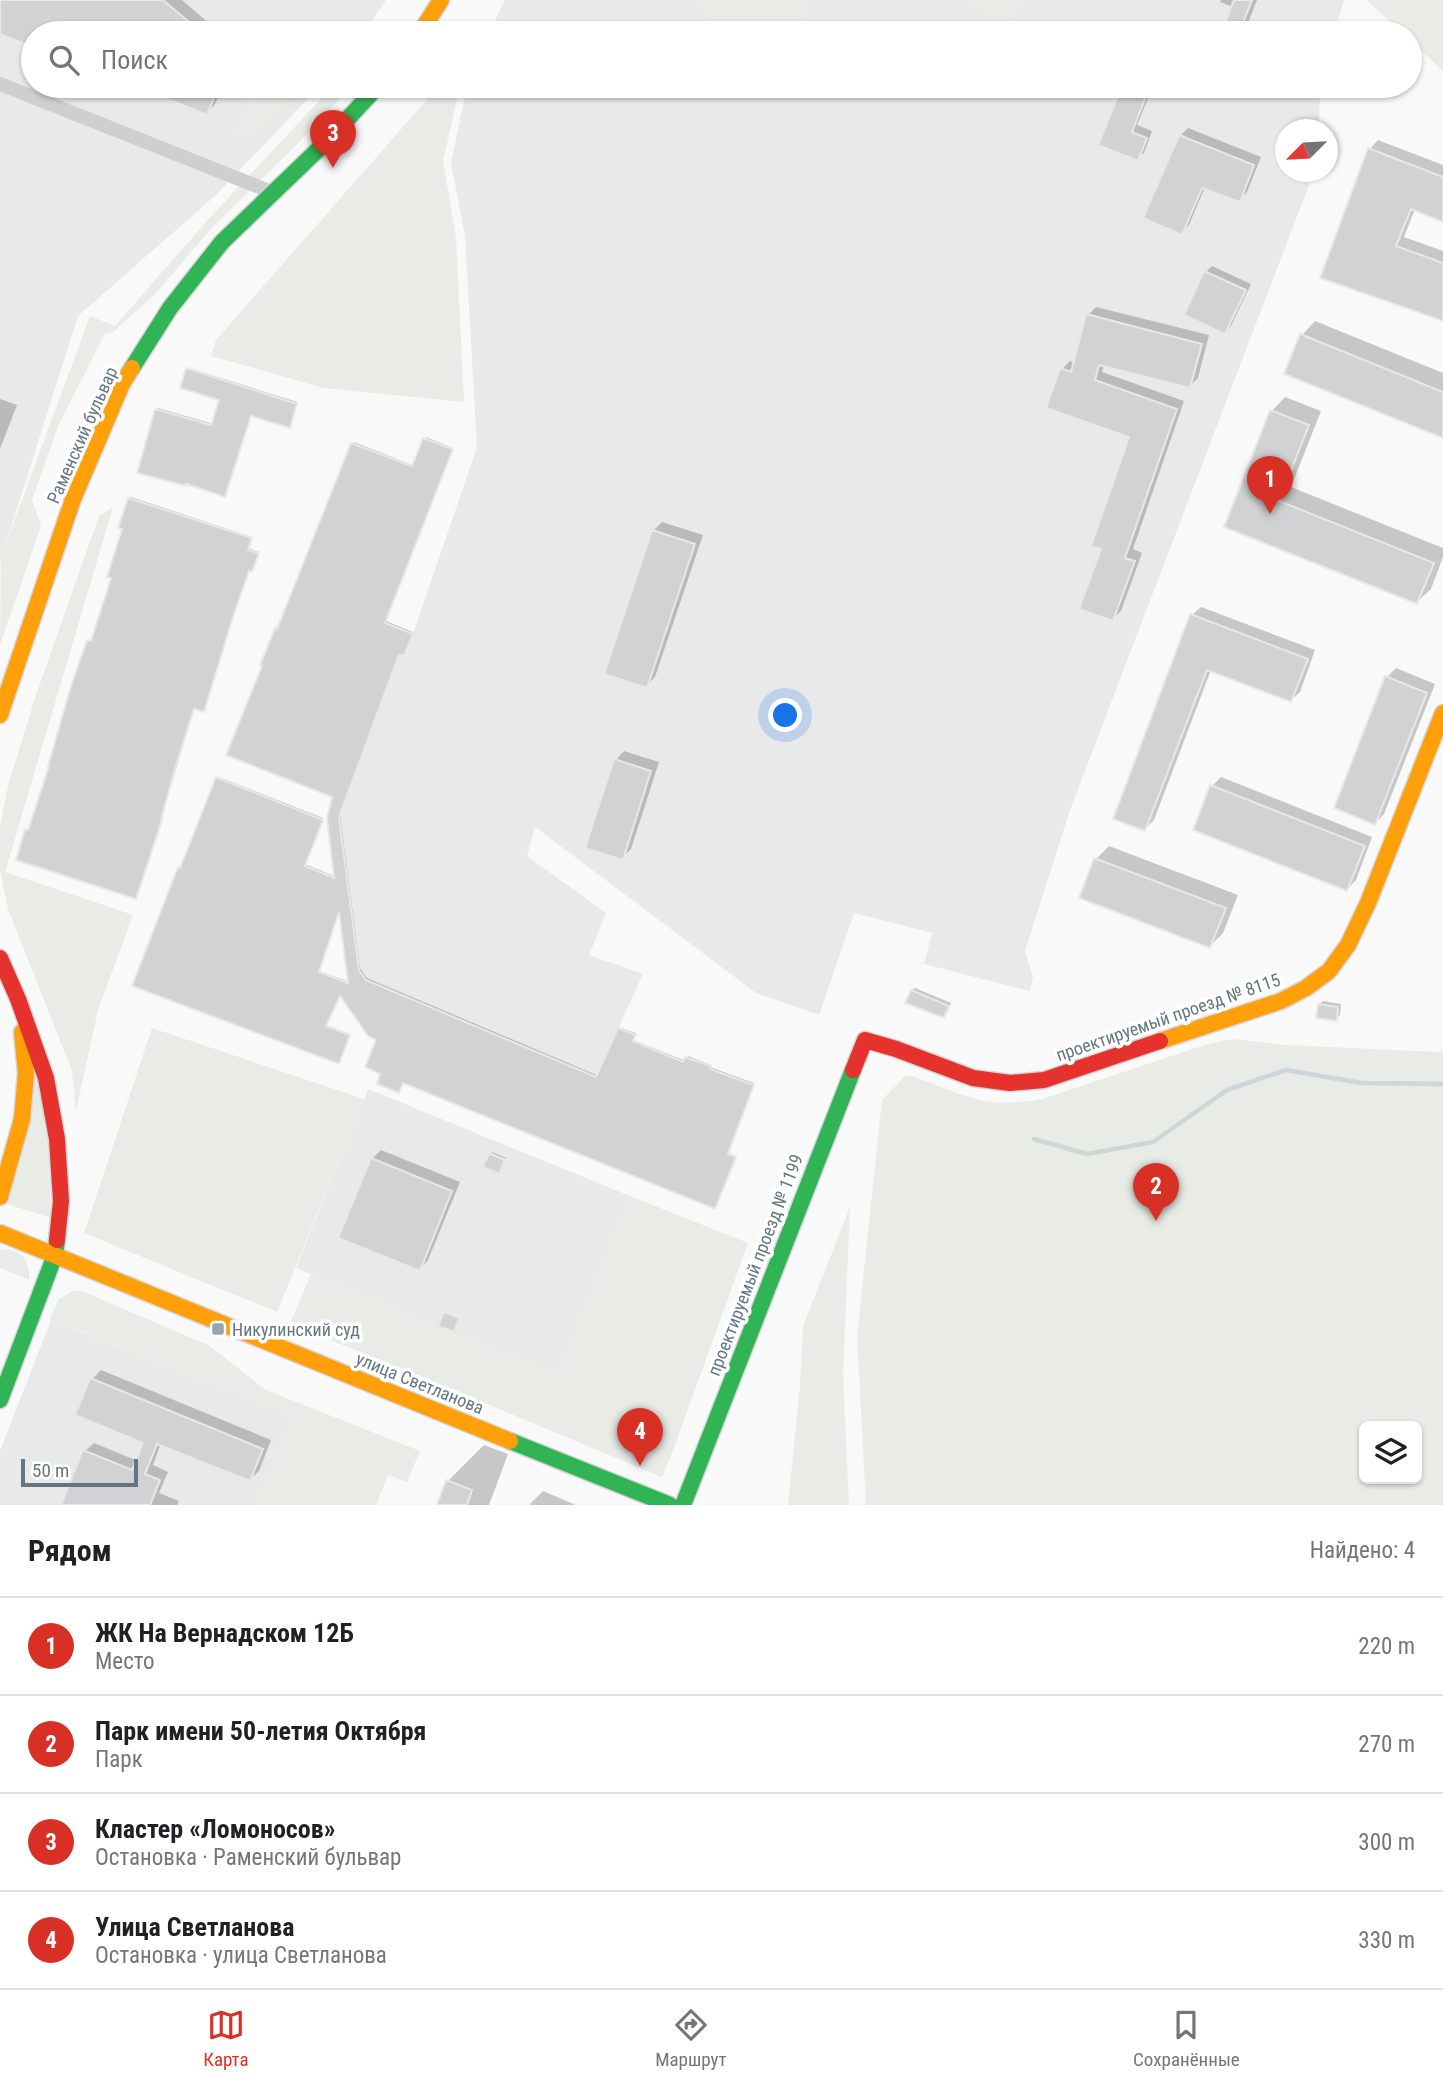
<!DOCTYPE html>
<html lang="ru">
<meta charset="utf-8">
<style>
:root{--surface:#fff;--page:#f6f6f6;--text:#202124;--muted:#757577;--line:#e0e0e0;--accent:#d93025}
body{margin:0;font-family:"Roboto Condensed",sans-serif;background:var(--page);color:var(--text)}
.controls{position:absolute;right:21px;bottom:21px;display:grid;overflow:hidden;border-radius:10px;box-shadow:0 2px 5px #0004}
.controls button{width:63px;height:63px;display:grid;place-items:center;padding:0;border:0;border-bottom:2px solid var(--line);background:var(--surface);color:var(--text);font:35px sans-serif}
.compass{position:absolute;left:1275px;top:119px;width:63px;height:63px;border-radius:50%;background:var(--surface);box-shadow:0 2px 5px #0004;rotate:246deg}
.scale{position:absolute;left:21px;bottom:18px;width:117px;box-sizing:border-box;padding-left:7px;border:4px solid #657683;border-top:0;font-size:19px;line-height:24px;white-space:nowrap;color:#657683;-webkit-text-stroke:5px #fff;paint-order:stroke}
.you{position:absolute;left:786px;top:716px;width:24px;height:24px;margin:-18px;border:5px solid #fff;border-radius:50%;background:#1a73e8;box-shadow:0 0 0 10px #1a73e833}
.badge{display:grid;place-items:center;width:46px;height:46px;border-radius:50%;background:var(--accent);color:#fff;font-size:23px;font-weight:700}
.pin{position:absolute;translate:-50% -58px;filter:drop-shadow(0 2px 4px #0008)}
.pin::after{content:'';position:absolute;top:37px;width:24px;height:21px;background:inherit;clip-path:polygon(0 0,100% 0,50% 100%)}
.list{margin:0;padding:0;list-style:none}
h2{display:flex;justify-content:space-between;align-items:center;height:91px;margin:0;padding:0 28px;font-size:30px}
h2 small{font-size:23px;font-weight:400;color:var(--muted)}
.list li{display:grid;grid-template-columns:46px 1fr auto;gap:21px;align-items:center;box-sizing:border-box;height:98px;padding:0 28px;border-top:2px solid var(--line)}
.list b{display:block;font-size:26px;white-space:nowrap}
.list p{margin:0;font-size:23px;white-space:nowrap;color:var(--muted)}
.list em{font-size:23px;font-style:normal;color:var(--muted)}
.icon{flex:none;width:38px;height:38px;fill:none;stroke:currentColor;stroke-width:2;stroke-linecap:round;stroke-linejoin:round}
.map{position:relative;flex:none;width:1443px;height:1505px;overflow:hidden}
.search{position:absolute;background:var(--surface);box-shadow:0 2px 5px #0004;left:21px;right:21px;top:21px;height:77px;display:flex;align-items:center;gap:18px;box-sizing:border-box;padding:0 24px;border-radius:38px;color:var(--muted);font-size:26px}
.sheet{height:483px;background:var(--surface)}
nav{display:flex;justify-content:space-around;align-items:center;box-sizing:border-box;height:98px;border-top:2px solid var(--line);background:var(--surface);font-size:19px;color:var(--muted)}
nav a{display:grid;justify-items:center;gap:4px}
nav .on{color:var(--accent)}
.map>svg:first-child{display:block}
.built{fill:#e8e9e9}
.green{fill:#e8ebe6;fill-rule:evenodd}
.shadow{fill:#0003;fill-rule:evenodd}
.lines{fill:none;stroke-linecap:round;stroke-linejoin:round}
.stream{stroke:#ced6d9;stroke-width:4.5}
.building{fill:#d0d2d3;stroke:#e8e8e8;stroke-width:2;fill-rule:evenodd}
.fast-casing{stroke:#d5d6d7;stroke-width:19}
.slow-casing{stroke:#d5d6d7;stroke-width:19}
.jam-casing{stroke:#d5d6d7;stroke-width:19}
.street{stroke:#cecfd0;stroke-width:14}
.fast{stroke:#30b455;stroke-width:16}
.slow{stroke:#ff9f0a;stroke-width:16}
.jam{stroke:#e5322d;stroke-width:16}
.poi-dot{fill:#99a4ac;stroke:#fff;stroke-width:2.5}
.labels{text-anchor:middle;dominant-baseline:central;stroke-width:7;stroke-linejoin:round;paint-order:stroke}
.street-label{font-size:18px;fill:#657683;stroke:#fff}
.poi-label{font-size:18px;fill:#657683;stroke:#fff;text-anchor:start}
</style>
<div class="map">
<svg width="1443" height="1505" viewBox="0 0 1443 1505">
<rect width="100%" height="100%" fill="#f9f9f9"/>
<path class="built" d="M0 0H386L363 33H33V86H320L216 195 78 316 0 562Z
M505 0H1344L1334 33H489Z
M467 86H1320L1319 129 1286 130V172H1314L1070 810 1025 951 1033 977 1030 991 924 964 932 933 854 913 819 1015 756 993 535 827 527 856 606 913 589 955 643 974 596 1077 366 980 359 970 339 817 399 655 404 656 413 634 477 447 465 236 451 163Z
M368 1089 630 1196 558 1375 296 1268Z
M51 1320 293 1415 258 1505H0V1451Z"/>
<path class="green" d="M698 0H813L799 25 748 33H718Z
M961 0H1030L1008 22Z
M1366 0H1443V71L1410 40V33H1403Z
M256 86H294L295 89 286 103 242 141 234 137Z
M333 86H351L316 125 210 230 155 294 112 333 105 334 58 426 32 500 41 526 0 645 1 557 90 316 115 326 205 223Z
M439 86H460L443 161 456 238 464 402 323 388 211 356 216 340Z
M113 507 5 872 133 915 98 1010 76 1111 72 1071 8 909 0 870V827L8 786 35 698 99 516Z
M152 1028 364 1099 277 1312 84 1233Z
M1232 1039 1285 1045 1437 1052 1443 1051V1505H866L857 1337 882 1100 906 1075C923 1079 937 1086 954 1092 983 1104 1011 1105 1042 1099L1208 1044ZM1364 1426H1417V1479H1364Z
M33 1074 39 1076 48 1139 51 1218 7 1204 29 1125Z
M630 1196 748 1243 672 1453 662 1477 408 1371 290 1324 311 1274 558 1375Z
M850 1207 843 1375 849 1505H788L800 1386 803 1326Z
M9 1249C25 1253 30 1264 29 1280L0 1268V1250Z
M72 1291H82L208 1345 266 1390 420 1451 407 1482 388 1475 376 1505H258L293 1415 50 1319 58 1300Z"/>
<path class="shadow" d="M0 0H182L220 33H33V45L0 32Z
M1221 0H1257L1246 28 1240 33 1223 31 1233 7 1220 2Z
M137 86H223L215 104 207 113Z
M1123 86H1153L1137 125 1152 131 1144 153 1137 159 1100 144Z
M1188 128 1261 157 1247 192 1239 200 1205 187 1189 225 1181 233 1180 136Z
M1378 140 1443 165V220L1415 209 1404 237 1443 251V320L1322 277 1370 149Z
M1212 266 1251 284 1231 326 1225 332 1206 272Z
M1096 307 1209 335 1198 378 1190 386 1104 364 1102 372 1184 401 1133 549 1142 553 1121 611 1112 619 1103 548 1131 436 1062 369 1070 361 1076 363 1088 315Z
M1315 321 1443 373V437L1302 335Z
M189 368 297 402 290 425 251 414 225 495 157 410 158 408 214 424 221 399 188 369Z
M1285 397 1321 411 1291 487 1443 548V557L1431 589 1417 602 1226 526 1272 411Z
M0 399 17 405 0 449Z
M426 437 453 448 386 621 413 632 405 653H400L340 814 360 968 367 978 599 1076 621 1028 636 1033 633 1040 686 1061 688 1056 711 1065 710 1067 754 1083 729 1153 736 1156 716 1206 383 1073 378 1039 341 994 326 1025 350 1034 339 1062 135 985 180 868 219 777 323 818 305 864 336 877 334 796 276 629 353 444 354 442 415 466ZM340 908 350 982 319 971Z
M131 497 252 537 248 548 259 552 253 569H249L195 707 161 819H163L136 897 27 830 30 829 89 641 93 640 113 577Z
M662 522 703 535 655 677 646 686 606 672 654 530Z
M1201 607 1315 650 1300 692 1291 700 1211 670 1154 820 1145 829 1192 615Z
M1396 668 1435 684 1384 814 1375 823 1387 677Z
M624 751 659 762 631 849 622 858 616 760Z
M1221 777 1372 837 1356 880 1347 889 1212 786Z
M1109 846 1238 895 1223 933 1210 946 1096 859Z
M915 988 951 1003 947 1013 944 1016 912 991Z
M1323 1001 1341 1004 1340 1015 1336 1019 1319 1005Z
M381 1150 460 1182 428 1260 420 1269 372 1159Z
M492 1152 506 1158 500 1170 485 1166Z
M101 1370 271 1440 259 1471 250 1479 161 1443 153 1465 168 1472 159 1493 179 1501 177 1505H63L85 1451 94 1443 138 1461 146 1442 92 1379Z
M484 1445 508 1454 489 1505H439L448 1481Z
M543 1491 576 1505H529Z"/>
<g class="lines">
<path class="stream" d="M1034 1139 1087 1154 1153 1142 1227 1090 1286 1070 1362 1083 1443 1084"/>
</g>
<path class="building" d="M0 0H163L202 33H33V47L0 34Z
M1234 0H1252L1239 33H1221Z
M135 86H219L207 115Z
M1122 86H1150L1132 132 1147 138 1138 161 1098 145Z
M1179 135 1254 165 1240 202 1202 188 1182 235 1143 218Z
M1368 148 1443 177V222L1411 209 1396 246 1443 263V321L1320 278Z
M1204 271 1246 290 1225 334 1184 315Z
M1086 314 1202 344 1190 388 1099 365 1095 380 1177 409 1125 558 1135 561 1113 621 1079 609 1101 549 1091 546 1129 437 1046 408 1060 368 1071 372Z
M1300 334 1443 392V438L1284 374Z
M186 368 297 404 290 428 251 416 225 497 186 484V486L137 473 155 409 211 425 219 400 180 388Z
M1270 410 1309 425 1279 501 1434 563 1417 604 1224 527Z
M423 438 453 449 385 623 413 634 404 656 399 655 339 817 359 970 366 980 596 1077 618 1028 636 1035 633 1041 683 1062 685 1057 711 1066 710 1069 754 1085 728 1154 736 1157 715 1209 403 1083 399 1093 377 1084 380 1074 365 1067 376 1040 368 1036 340 996 326 1026 350 1035 339 1064 132 986 178 867 180 868 216 777 323 820 305 866 334 878 327 818 332 797 226 755 262 666 260 665 275 628 277 629 351 443 412 466ZM339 912 348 983 319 972Z
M128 498 252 538 248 550 259 553 252 572 249 571 233 617 204 712 194 709 174 772 161 820H162L136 899 16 860 25 829 28 830 49 766H48L71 686 87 640 91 641 111 578 107 577 122 529 118 528Z
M652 530 695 544 647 688 604 674Z
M1190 614 1308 659 1291 702 1207 670 1145 831 1113 819Z
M1385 676 1427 693 1375 825 1334 808Z
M614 759 651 771 623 860 585 848Z
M1210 785 1365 846 1347 891 1193 830Z
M1094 858 1226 908 1210 948 1079 898Z
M911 990 949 1006 944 1018 905 1003Z
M1318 1004 1338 1007 1337 1021 1316 1018Z
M489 1153 505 1160 499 1174 483 1167Z
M371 1158 452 1191 420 1271 338 1238Z
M444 1312 459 1318 454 1332 438 1326Z
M90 1378 263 1449 250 1481 157 1444 145 1474 160 1480 150 1505H61L83 1450 132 1470 143 1443 75 1415Z
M446 1480 472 1490 467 1505H437Z"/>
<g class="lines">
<defs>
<path id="fast" d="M132 368 170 308 222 242 328 140 378 86
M0 1400 55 1255 57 1240
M510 1441 670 1505
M683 1505 853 1070"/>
<path id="slow" d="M420 33 441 0
M0 715 73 499 122 384 132 368
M1160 1041 1281 1001 1306 988 1329 971 1348 945 1368 903 1443 713
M0 1197 22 1119 26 1073 22 1032
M0 1233 510 1441"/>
<path id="jam" d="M0 958 18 999 46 1078 57 1139 61 1201 57 1240
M853 1070 865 1040 896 1049 973 1078 1010 1083 1044 1080 1160 1041"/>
</defs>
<use href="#fast" class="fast-casing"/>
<use href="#slow" class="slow-casing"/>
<use href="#jam" class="jam-casing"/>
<path class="street" d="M0 84 274 193"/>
<use href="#fast" class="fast"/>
<use href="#slow" class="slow"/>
<use href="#jam" class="jam"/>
</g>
<rect class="poi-dot" x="211" y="1322" width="14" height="14" rx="3.5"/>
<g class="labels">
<g class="street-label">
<text transform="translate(82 435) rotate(-66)">Раменский бульвар</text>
<text transform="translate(1168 1017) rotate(-19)">проектируемый проезд № 8115</text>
<text transform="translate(755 1265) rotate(-69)">проектируемый проезд № 1199</text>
<text transform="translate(420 1383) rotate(22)">улица Светланова</text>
</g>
<g class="poi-label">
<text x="232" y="1329">Никулинский суд</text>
</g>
</g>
</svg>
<div class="controls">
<button><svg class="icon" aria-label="layers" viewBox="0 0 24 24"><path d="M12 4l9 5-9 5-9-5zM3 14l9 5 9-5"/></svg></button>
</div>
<svg class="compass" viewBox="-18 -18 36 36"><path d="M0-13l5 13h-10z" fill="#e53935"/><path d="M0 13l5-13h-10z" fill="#757577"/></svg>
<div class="scale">50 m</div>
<div class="you"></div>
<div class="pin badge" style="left:1270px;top:514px">1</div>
<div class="pin badge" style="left:1156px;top:1221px">2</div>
<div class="pin badge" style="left:333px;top:168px">3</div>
<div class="pin badge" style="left:640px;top:1466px">4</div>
<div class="search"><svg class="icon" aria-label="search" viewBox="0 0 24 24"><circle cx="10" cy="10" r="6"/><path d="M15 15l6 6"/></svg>Поиск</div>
</div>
<section class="sheet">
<h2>Рядом<small>Найдено: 4</small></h2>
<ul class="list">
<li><span class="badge">1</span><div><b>ЖК На Вернадском 12Б</b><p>Место</p></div><em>220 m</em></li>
<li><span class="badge">2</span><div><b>Парк имени 50-летия Октября</b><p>Парк</p></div><em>270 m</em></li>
<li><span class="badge">3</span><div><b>Кластер «Ломоносов»</b><p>Остановка · Раменский бульвар</p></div><em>300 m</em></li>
<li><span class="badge">4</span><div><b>Улица Светланова</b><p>Остановка · улица Светланова</p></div><em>330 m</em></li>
</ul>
</section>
<nav>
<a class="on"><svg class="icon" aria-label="map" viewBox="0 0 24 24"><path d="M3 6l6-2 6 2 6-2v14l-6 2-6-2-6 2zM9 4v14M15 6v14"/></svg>Карта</a>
<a><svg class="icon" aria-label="directions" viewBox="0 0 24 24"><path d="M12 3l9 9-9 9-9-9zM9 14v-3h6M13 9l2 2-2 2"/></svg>Маршрут</a>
<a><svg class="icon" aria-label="saved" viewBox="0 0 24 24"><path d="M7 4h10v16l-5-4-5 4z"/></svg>Сохранённые</a>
</nav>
